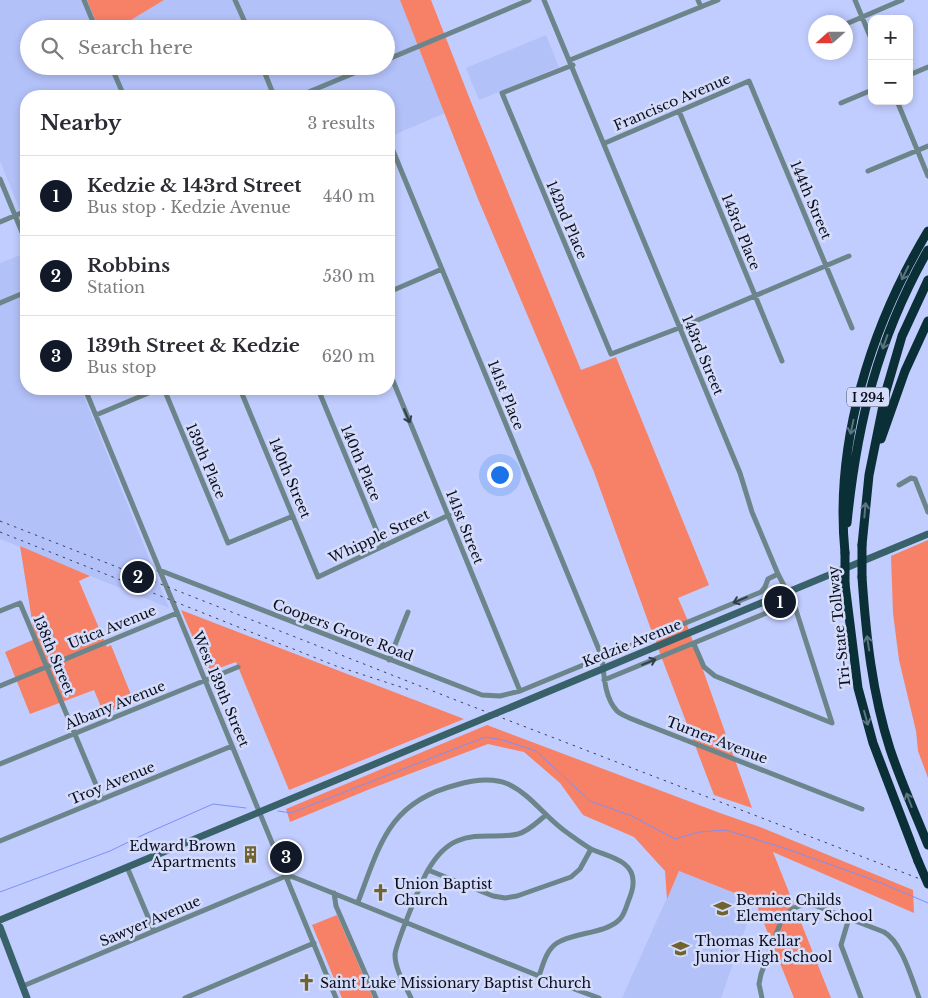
<!DOCTYPE html>
<meta charset="utf-8">
<style>
:root{--surface:#fff;--page:#f7f7f7;--text:#2b2b33;--muted:#7c7c81;--line:#e1e1e2;--accent:#111827}
body{margin:0;font-family:"Libre Baskerville",serif;background:var(--page);color:var(--text)}
.controls{position:absolute;right:15px;top:15px;display:grid;overflow:hidden;border-radius:10px;box-shadow:0 2px 8px #0003}
.controls button{width:45px;height:45px;display:grid;place-items:center;padding:0;border:0;border-bottom:1px solid var(--line);background:var(--surface);color:var(--text);font:25px sans-serif}
.compass{position:absolute;left:808px;top:15px;width:45px;height:45px;border-radius:50%;background:var(--surface);box-shadow:0 2px 8px #0003;rotate:249deg}
.you{position:absolute;left:499px;top:474px;width:18px;height:18px;margin:-12px;border:4px solid #fff;border-radius:50%;background:#1a73e8;box-shadow:0 0 0 8px #1a73e833}
.badge{display:grid;place-items:center;width:32px;height:32px;border-radius:50%;background:var(--accent);color:#fff;font-size:16px;font-weight:700}
.pin{position:absolute;translate:-50% -50%;border:2px solid #fff;box-shadow:0 1px 5px #0006}
.list{margin:0;padding:0;list-style:none}
h2{display:flex;justify-content:space-between;align-items:center;height:65px;margin:0;padding:0 20px;font-size:21px}
h2 small{font-size:16px;font-weight:400;color:var(--muted)}
.list li{display:grid;grid-template-columns:32px 1fr auto;gap:15px;align-items:center;box-sizing:border-box;height:80px;padding:0 20px;border-top:1px solid var(--line)}
.list b{display:block;font-size:19px;white-space:nowrap}
.list p{margin:0;font-size:16px;white-space:nowrap;color:var(--muted)}
.list em{font-size:16px;font-style:normal;color:var(--muted)}
.icon{flex:none;width:28px;height:28px;fill:none;stroke:currentColor;stroke-width:2;stroke-linecap:round;stroke-linejoin:round}
.map{position:relative;flex:none;width:928px;height:998px;overflow:hidden}
.search{position:absolute;background:var(--surface);box-shadow:0 2px 8px #0003;left:20px;top:20px;width:375px;height:55px;display:flex;align-items:center;gap:12px;box-sizing:border-box;padding:0 18px;border-radius:28px;color:var(--muted);font-size:19px}
.panel{position:absolute;background:var(--surface);box-shadow:0 2px 8px #0003;left:20px;top:90px;width:375px;height:305px;border-radius:20px}
.map>svg:first-child{display:block}
.built{fill:#b3c1f9}
.green{fill:#f68167}
.lines{fill:none;stroke-linecap:round;stroke-linejoin:round}
.stream{stroke:#7d90f6;stroke-width:1}
.minor{stroke:#6b858b;stroke-width:5}
.secondary{stroke:#39616a;stroke-width:7}
.motorway{stroke:#0b2f36;stroke-width:9}
.rail{stroke:#3b415a;stroke-width:1;stroke-dasharray:2.5 5;stroke-linecap:butt}
.secondary-bridge{stroke:#39616a;stroke-width:7}
.motorway-bridge{stroke:#0b2f36;stroke-width:9}
.oneway{stroke:#5b7484}
.oneway2{stroke:#313e4a}
.labels{text-anchor:middle;dominant-baseline:central;stroke-width:5;stroke-linejoin:round;paint-order:stroke}
.shield{fill:#d4dcfa;stroke:#474c60;stroke-width:1}
.shield-label{font-size:12px;font-weight:bold;fill:#0a0e1e}
.street-label{font-size:14px;fill:#0a0e1e;stroke:#d4dcfa}
.poi-label{font-size:14px;fill:#0a0e1e;stroke:#d4dcfa;text-anchor:start}
</style>
<div class="map">
<svg width="928" height="998" viewBox="0 0 928 998">
<rect width="100%" height="100%" fill="#c1cdff"/>
<path class="built" d="M0 0H87L99 29H29V66H386V29H116L164 0H400L445 113 389 137V96H26V225L0 161Z
M546 35 559 67 479 100 466 68Z
M26 253V389H81L169 608 0 539V263Z
M679 871 755 901 721 998H622Z"/>
<path class="green" d="M87 0H164L116 29H99Z
M400 0H431L471 102 581 370 616 357 709 585 678 598 688 621 686 622 752 808 714 795 653 635 594 472 478 199Z
M928 540V778L918 751 916 731 899 660 893 613 891 556Z
M20 546 90 576 79 581 107 647 111 645 134 702 104 714 94 690 30 714 5 652 35 639Z
M181 610 464 719 289 790 236 662 208 672Z
M487 725 720 813 760 827 913 890 914 913 773 852 831 998H794L755 901 679 871 667 899 665 871 634 837 583 815 560 783 524 752 488 744 370 789 290 822 286 809Z
M337 915 373 998H342L312 925Z"/>
<g class="lines">
<path class="stream" d="M278 811 291 813 485 737 503 740 536 751 590 801 632 816 675 839 699 832 726 830 784 848 879 882 928 903
M0 892 110 851 145 834 213 804 246 808"/>
<path class="minor" d="M84 0 96 29
M235 0 248 29
M544 0 740 473 752 512 778 574 795 607 832 723
M698 0 701 7
M855 0 872 41
M846 24 902 0
M815 36H816
M386 60 529 0
M570 60 718 0
M573 65 502 93 611 354 679 328 849 256
M111 66 124 96
M262 66 274 96
M909 75 928 67
M299 96 371 66
M897 101 928 176
M841 103 872 90
M679 111 782 361
M389 141 602 657C604 674 604 697 617 711 622 716 635 720 642 723L862 809
M605 143 749 81 852 328
M868 171 928 146
M0 179 26 242
M0 222 26 211
M389 292 442 269
M0 303 26 292
M389 371 520 691
M85 389 336 998
M164 389 228 543 293 516
M240 389 318 577 449 515
M318 389 383 546
M96 415 158 389
M899 485 911 478 915 479 928 512
M159 570 482 695 500 696 520 691 761 592 765 587 768 579 778 574
M0 611 20 603 102 799
M694 644 704 667 715 676 832 723
M389 660 408 612
M604 680 776 609 786 613 795 607
M0 686 177 613
M0 764 238 667
M0 841 232 746
M127 867 154 931
M428 870 493 896 505 898 517 896 571 877 580 869 591 849
M334 893 336 906 376 998
M358 902C380 844 389 802 456 785 473 780 491 777 508 784 532 795 547 820 569 834 576 839 584 845 591 849 608 857 635 860 633 884 633 890 630 897 628 902 626 908 624 915 620 919 606 934 574 932 557 943 546 950 543 965 539 976
M849 918 841 945 861 998
M23 986 286 876 293 877 539 976 599 998
M185 998 314 943
M411 998C405 985 395 969 395 955 395 946 422 880 428 870 435 858 445 846 457 841 477 832 498 839 518 834 529 831 537 822 546 815
M762 998 759 984 761 974 782 919 792 909 804 904 814 905 884 932C902 942 912 980 919 998"/>
<path class="secondary" d="M655 647 928 534
M0 920 346 776
M0 927 27 998"/>
<path class="motorway" d="M881 439 905 371 928 321
M847 523C857 423 878 338 928 250
M862 545 869 475 886 391 902 336 928 280
M845 553C834 442 871 326 928 231
M862 577C866 635 872 693 890 749 901 782 915 813 928 845
M845 584 858 688 873 743 918 861"/>
<path class="rail" d="M0 521 453 699 928 882
M0 532 336 666 410 690"/>
<path class="secondary-bridge" d="M346 776 655 647"/>
<path class="motorway-bridge" d="M862 545V577
M845 553V584
M918 861 928 884"/>
</g>
<defs><path id="oneway-shaft" d="M-6 0H5M1.5-3L5.5 0L1.5 3" fill="none" stroke-width="1.6" stroke-linecap="round" stroke-linejoin="round" transform="scale(1.25)"/></defs>
<g class="oneway">
<use href="#oneway-shaft" transform="translate(905 273) rotate(116)"/>
<use href="#oneway-shaft" transform="translate(885 342) rotate(109)"/>
<use href="#oneway-shaft" transform="translate(852 427) rotate(102)"/>
<use href="#oneway-shaft" transform="translate(865 510) rotate(-85)"/>
<use href="#oneway-shaft" transform="translate(868 643) rotate(-99)"/>
<use href="#oneway-shaft" transform="translate(866 718) rotate(75)"/>
<use href="#oneway-shaft" transform="translate(909 800) rotate(-111)"/>
</g>
<g class="oneway2">
<use href="#oneway-shaft" transform="translate(407 416) rotate(67)"/>
<use href="#oneway-shaft" transform="translate(740 600) rotate(158)"/>
<use href="#oneway-shaft" transform="translate(649 662) rotate(-22)"/>
</g>
<defs>
<symbol id="building-bare" viewBox="-9 -9 18 18"><path d="M-4-6H4V6H1V3H-1V6H-4ZM-2.5-4.3h1.7v1.8h-1.7ZM.8-4.3h1.7v1.8H.8ZM-2.5-1h1.7V.8h-1.7ZM.8-1h1.7V.8H.8Z" fill="#716330" stroke="#d4dcfa" stroke-width="2.5" paint-order="stroke"/></symbol>
<symbol id="church-bare" viewBox="-9 -9 18 18"><path d="M-1.2-6h2.4v3.5h3.3v2.4h-3.3V6h-2.4V-.1h-3.3v-2.4h3.3Z" fill="#716330" stroke="#d4dcfa" stroke-width="2.5" paint-order="stroke"/></symbol>
<symbol id="school-bare" viewBox="-9 -9 18 18"><path d="M0-5L7-2L0 1L-7-2ZM-4 1L0 2.5L4 1V4Q0 6-4 4Z" fill="#716330" stroke="#d4dcfa" stroke-width="2.5" paint-order="stroke"/></symbol>
</defs>
<g fill-rule="evenodd">
<use href="#building-bare" x="238" y="842" width="25" height="25"/>
<use href="#church-bare" x="368" y="880" width="25" height="25"/>
<use href="#school-bare" x="710" y="896" width="25" height="25"/>
<use href="#school-bare" x="668" y="936" width="25" height="25"/>
<use href="#church-bare" x="294" y="970" width="25" height="25"/>
</g>
<g class="labels">
<rect class="shield" x="847" y="387.5" width="42" height="19" rx="4"/>
<g class="shield-label">
<text x="868" y="397">I 294</text>
</g>
<g class="street-label">
<text transform="translate(672 102) rotate(-23)">Francisco Avenue</text>
<text transform="translate(811 200) rotate(67)">144th Street</text>
<text transform="translate(567 220) rotate(67)">142nd Place</text>
<text transform="translate(741 232) rotate(68)">143rd Place</text>
<text transform="translate(703 355) rotate(67)">143rd Street</text>
<text transform="translate(506 395) rotate(68)">141st Place</text>
<text transform="translate(206 461) rotate(67)">139th Place</text>
<text transform="translate(361 463) rotate(67)">140th Place</text>
<text transform="translate(290 478) rotate(67)">140th Street</text>
<text transform="translate(465 527) rotate(68)">141st Street</text>
<text transform="translate(379 536) rotate(-25)">Whipple Street</text>
<text transform="translate(112 627) rotate(-22)">Utica Avenue</text>
<text transform="translate(839 627) rotate(-96)">Tri-State Tollway</text>
<text transform="translate(343 630) rotate(21)">Coopers Grove Road</text>
<text transform="translate(632 643) rotate(-22)">Kedzie Avenue</text>
<text transform="translate(54 655) rotate(67)">138th Street</text>
<text transform="translate(221 689) rotate(67)">West 139th Street</text>
<text transform="translate(115 705) rotate(-22)">Albany Avenue</text>
<text transform="translate(717 740) rotate(21)">Turner Avenue</text>
<text transform="translate(112 783) rotate(-22)">Troy Avenue</text>
<text transform="translate(150 921) rotate(-23)">Sawyer Avenue</text>
</g>
<g class="poi-label">
<text x="236" y="846" text-anchor="end">Edward Brown<tspan x="236" dy="16">Apartments</tspan></text>
<text x="394" y="884">Union Baptist<tspan x="394" dy="16">Church</tspan></text>
<text x="736" y="900">Bernice Childs<tspan x="736" dy="16">Elementary School</tspan></text>
<text x="695" y="941">Thomas Kellar<tspan x="695" dy="16">Junior High School</tspan></text>
<text x="320" y="983">Saint Luke Missionary Baptist Church</text>
</g>
</g>
</svg>
<div class="controls">
<button>+</button>
<button>−</button>
</div>
<svg class="compass" viewBox="-18 -18 36 36"><path d="M0-13l5 13h-10z" fill="#e53935"/><path d="M0 13l5-13h-10z" fill="#7c7c81"/></svg>
<div class="you"></div>
<div class="pin badge" style="left:780px;top:602px">1</div>
<div class="pin badge" style="left:138px;top:577px">2</div>
<div class="pin badge" style="left:286px;top:857px">3</div>
<div class="search"><svg class="icon" aria-label="search" viewBox="0 0 24 24"><circle cx="10" cy="10" r="6"/><path d="M15 15l6 6"/></svg>Search here</div>
<section class="panel">
<h2>Nearby<small>3 results</small></h2>
<ul class="list">
<li><span class="badge">1</span><div><b>Kedzie &amp; 143rd Street</b><p>Bus stop · Kedzie Avenue</p></div><em>440 m</em></li>
<li><span class="badge">2</span><div><b>Robbins</b><p>Station</p></div><em>530 m</em></li>
<li><span class="badge">3</span><div><b>139th Street &amp; Kedzie</b><p>Bus stop</p></div><em>620 m</em></li>
</ul>
</section>
</div>
